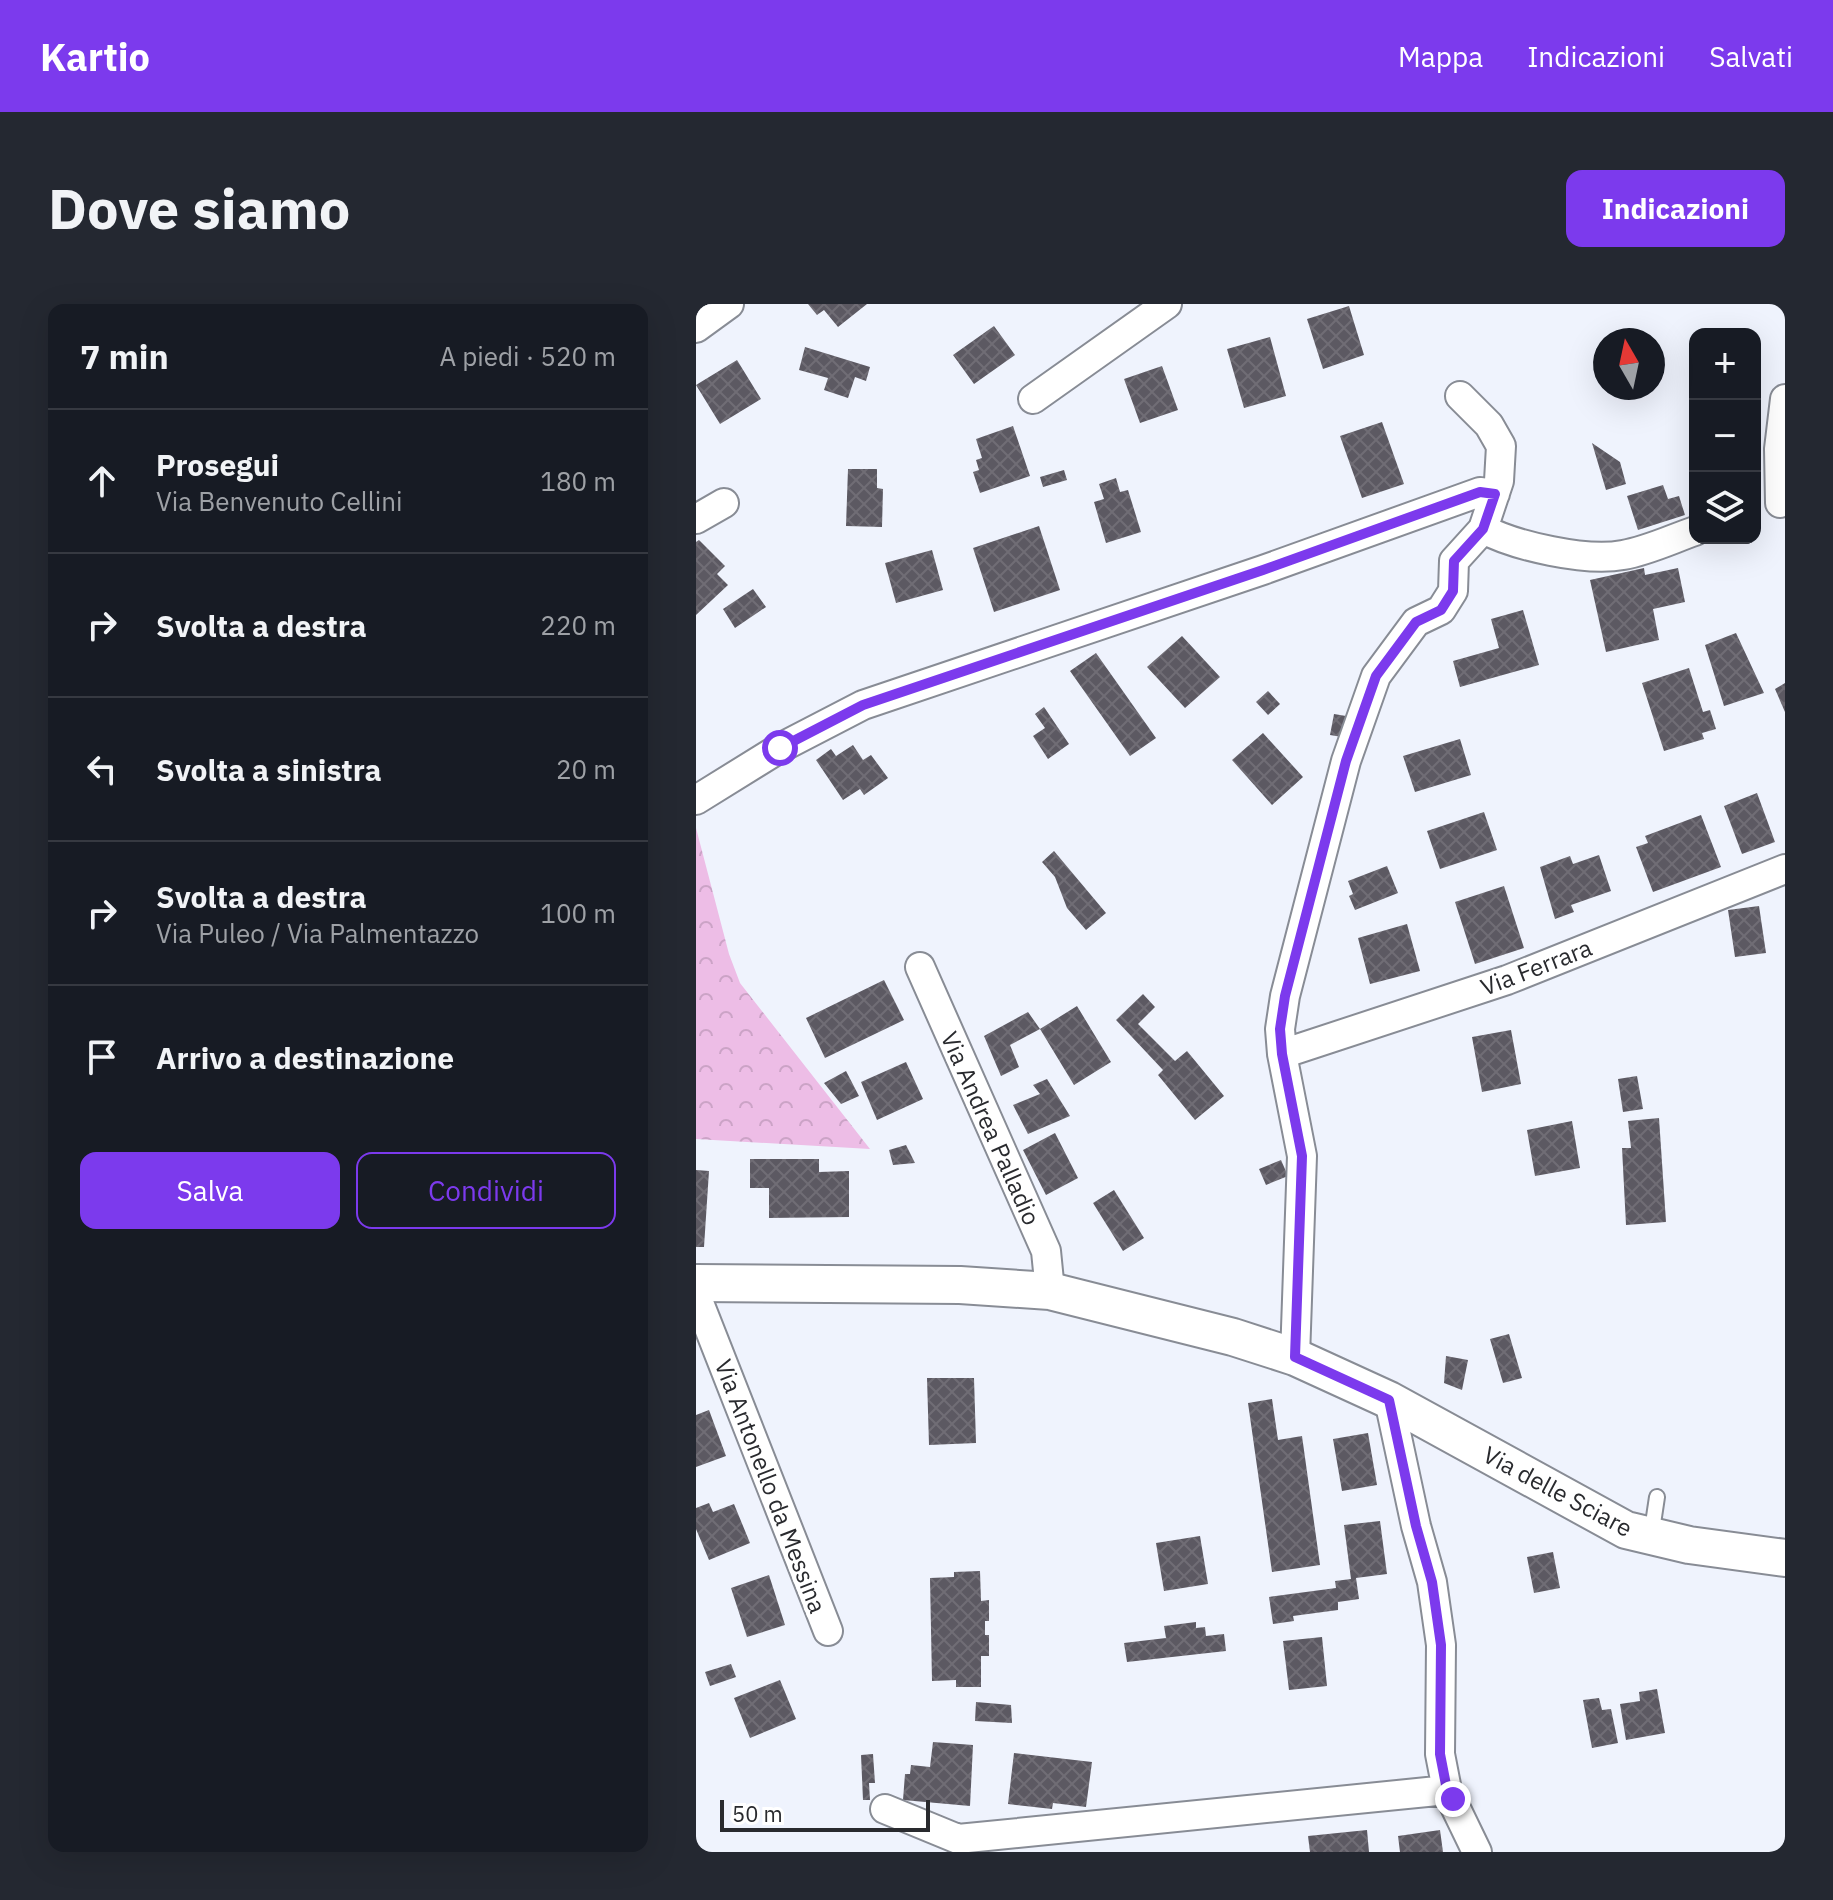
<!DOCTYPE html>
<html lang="it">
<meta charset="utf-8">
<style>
:root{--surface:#171b24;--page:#242831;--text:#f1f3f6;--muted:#9ea1a6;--line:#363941;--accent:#7c3aed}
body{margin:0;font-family:"IBM Plex Sans",sans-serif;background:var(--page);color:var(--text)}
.controls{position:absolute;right:24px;top:24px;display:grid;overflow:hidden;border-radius:16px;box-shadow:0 8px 32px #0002}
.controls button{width:72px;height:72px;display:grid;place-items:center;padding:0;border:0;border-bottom:2px solid var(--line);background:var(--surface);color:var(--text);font:40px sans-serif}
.compass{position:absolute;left:897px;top:24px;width:72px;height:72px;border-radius:50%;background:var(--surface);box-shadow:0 8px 32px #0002;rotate:351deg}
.scale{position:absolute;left:24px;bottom:20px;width:210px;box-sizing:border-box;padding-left:8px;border:4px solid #292a2e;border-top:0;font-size:22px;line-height:28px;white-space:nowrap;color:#292a2e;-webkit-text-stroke:6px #fff;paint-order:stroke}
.stop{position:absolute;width:24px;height:24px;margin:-18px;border:6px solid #7c3aed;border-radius:50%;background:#fff}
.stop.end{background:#7c3aed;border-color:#fff;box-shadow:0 2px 8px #0008}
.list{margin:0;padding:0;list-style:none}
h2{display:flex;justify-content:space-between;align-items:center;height:104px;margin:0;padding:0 32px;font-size:34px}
h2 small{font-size:26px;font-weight:400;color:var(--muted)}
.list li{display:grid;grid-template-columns:52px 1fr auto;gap:24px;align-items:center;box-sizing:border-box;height:144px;padding:0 32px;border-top:2px solid var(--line)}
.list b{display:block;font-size:30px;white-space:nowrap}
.list p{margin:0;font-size:26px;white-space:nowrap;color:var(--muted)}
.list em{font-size:26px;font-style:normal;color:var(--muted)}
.actions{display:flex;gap:16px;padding:24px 32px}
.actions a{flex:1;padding:18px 0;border:2px solid var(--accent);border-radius:16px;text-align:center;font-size:28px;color:var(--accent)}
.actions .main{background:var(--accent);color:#fff}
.icon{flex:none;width:44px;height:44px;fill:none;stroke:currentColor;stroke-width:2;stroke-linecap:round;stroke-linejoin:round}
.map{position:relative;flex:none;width:1089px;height:1548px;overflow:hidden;border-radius:16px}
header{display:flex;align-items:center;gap:48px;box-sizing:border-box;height:112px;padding:0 40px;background:var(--accent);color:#fff}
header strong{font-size:38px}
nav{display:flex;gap:44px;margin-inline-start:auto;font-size:28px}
.intro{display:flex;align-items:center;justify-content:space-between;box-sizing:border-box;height:192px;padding:0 48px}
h1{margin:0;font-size:56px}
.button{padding:20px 36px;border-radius:16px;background:var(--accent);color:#fff;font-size:28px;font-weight:700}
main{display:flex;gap:48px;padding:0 48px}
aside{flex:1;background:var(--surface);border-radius:16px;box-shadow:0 8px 32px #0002}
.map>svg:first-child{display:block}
.forest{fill:url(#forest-crowns)}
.building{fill:url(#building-cross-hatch)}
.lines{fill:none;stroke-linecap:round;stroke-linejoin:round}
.service-casing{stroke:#888c95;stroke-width:18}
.minor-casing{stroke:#888c95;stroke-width:32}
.tertiary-casing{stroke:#888c95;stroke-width:40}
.service{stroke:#fff;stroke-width:14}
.minor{stroke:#fff;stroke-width:28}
.tertiary{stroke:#fff;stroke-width:36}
.route{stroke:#7c3aed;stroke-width:10}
.labels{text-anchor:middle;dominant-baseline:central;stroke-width:8;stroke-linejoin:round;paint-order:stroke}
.street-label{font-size:24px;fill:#292a2e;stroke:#fff}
</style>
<header>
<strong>Kartio</strong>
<nav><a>Mappa</a><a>Indicazioni</a><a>Salvati</a></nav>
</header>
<div class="intro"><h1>Dove siamo</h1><a class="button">Indicazioni</a></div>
<main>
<aside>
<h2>7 min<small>A piedi · 520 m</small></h2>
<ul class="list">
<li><svg class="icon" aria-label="ahead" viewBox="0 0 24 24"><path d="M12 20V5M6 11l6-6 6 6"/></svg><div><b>Prosegui</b><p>Via Benvenuto Cellini</p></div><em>180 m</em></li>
<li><svg class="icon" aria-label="right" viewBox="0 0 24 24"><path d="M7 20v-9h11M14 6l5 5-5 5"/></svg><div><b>Svolta a destra</b></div><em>220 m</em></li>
<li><svg class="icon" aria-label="left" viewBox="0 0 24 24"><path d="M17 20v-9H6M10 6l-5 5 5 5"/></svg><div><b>Svolta a sinistra</b></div><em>20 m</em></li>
<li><svg class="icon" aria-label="right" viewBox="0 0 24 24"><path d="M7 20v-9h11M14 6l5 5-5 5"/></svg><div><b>Svolta a destra</b><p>Via Puleo / Via Palmentazzo</p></div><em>100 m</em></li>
<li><svg class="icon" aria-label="arrive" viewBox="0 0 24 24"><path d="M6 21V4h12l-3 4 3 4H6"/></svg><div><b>Arrivo a destinazione</b></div></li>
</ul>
<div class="actions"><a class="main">Salva</a><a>Condividi</a></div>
</aside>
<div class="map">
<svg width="1089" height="1548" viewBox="0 0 1089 1548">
<defs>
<pattern id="forest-crowns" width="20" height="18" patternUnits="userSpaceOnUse" patternTransform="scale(2)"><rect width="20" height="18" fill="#edbde6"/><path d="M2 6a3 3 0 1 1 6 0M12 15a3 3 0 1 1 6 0" fill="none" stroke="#cba3c6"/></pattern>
<pattern id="building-cross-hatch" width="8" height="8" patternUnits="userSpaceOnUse" patternTransform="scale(2)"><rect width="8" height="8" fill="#5c5962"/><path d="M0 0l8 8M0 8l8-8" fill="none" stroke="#706d75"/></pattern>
</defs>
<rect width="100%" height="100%" fill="#eff3fd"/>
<path class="forest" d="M0 524 33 650 44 679 174 845 0 835Z"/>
<path class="building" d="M112 0H171L142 23 128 6 121 11Z
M653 2 668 51 627 65 611 15Z
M298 22 319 51 278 80 257 51Z
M574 33 590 92 548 104 531 45Z
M109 43 174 63 170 77 159 73 152 94 128 86 132 74 103 66Z
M41 56 65 95 24 120 0 81Z
M466 62 482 106 444 119 428 75Z
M686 118 708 180 666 194 644 132Z
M317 122 334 172 284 189 277 168 283 166 280 156 286 154 280 135Z
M896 139 924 158 930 180 910 186Z
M152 165H181V184L187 185 186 223 150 222Z
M368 166 371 176 347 183 344 173Z
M420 174 424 188 432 186 445 228 410 239 398 198 408 195 403 180Z
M967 181 972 195 983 192 989 211 942 226 931 192Z
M343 222 364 286 298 308 277 244Z
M3 236 29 262 21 270 32 281 0 311V238Z
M236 246 247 286 200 299 189 259Z
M948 264 949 271 982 264 989 298 957 305 963 336 910 348 894 276Z
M57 285 70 303 39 324 27 305Z
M827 306 843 361 764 383 757 357 803 344 795 315Z
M1040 329 1068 389 1028 402 1009 341Z
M486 332 524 373 489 404 451 363Z
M400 349 460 434 434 452 374 367Z
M993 364 1007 408 1014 406 1020 425 1006 429 1008 435 968 447 946 379Z
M1089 379V408L1079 385Z
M572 387 584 400 572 411 560 398Z
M348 403 373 440 352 455 337 432 349 424 339 410Z
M638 410 656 413 652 434 634 431Z
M567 429 607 473 576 501 536 456Z
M764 435 775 471 719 488 707 452Z
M157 441 167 456 175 451 192 474 168 491 164 485 147 496 120 456 135 445 140 452Z
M1061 489 1079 538 1046 550 1028 502Z
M788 508 801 546 744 565 731 527Z
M1005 511 1025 563 957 588 940 543 952 539 949 532Z
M358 547 410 609 390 626 371 604 359 573 346 558Z
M903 551 915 587 875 601 878 608 859 615 844 563 874 552 877 560Z
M691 562 702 589 659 606 653 592 657 590 652 577Z
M808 582 828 644 779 660 759 598Z
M1063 602 1070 649 1039 653 1032 606Z
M711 620 724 667 674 680 662 634Z
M188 676 208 716 129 754 110 714Z
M447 690 459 703 442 720 479 757 491 747 528 792 499 816 462 771 467 766 420 716Z
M381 702 415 758 378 781 344 725Z
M332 708 344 725 314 741 323 763 305 772 288 732Z
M815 726 825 780 786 788 776 733Z
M210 758 227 795 181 816 165 778Z
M150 767 163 792 145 800 128 779Z
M941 772 947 805 927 808 922 775Z
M351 775 374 812 332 830 317 801 344 790 337 781Z
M963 814 970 918 930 921 926 844H935L932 817Z
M876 817 884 864 839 872 831 826Z
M359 829 382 874 350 891 327 846Z
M210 841 219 859 197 861 193 846Z
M54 855H123V868L153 867V913L73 914V884H54Z
M585 856 592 872 570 881 563 865Z
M0 866 13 867 8 943H0Z
M418 886 448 934 427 947 397 899Z
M813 1030 826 1074 807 1079 794 1035Z
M750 1052 772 1056 766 1086 748 1079Z
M231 1074H278L280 1139 233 1141Z
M576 1095 582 1136 606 1132 624 1261 576 1268 552 1099Z
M13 1106 30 1152 0 1163V1111Z
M672 1129 681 1181 646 1187 637 1135Z
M13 1199 17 1208 38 1200 54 1239 13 1256 0 1225V1204Z
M684 1217 691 1270 660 1274 663 1295 642 1298V1306L597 1312 598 1317 577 1320 573 1293 640 1284 639 1277 655 1275 648 1221Z
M504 1232 512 1280 468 1287 460 1239Z
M857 1248 864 1284 838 1289 831 1253Z
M284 1267 285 1297 293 1296V1317H289V1331H293V1352H285V1383H260V1376L236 1377 234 1274 258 1273V1268Z
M73 1271 89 1321 51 1333 35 1284Z
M500 1318V1324L509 1323 510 1332 528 1330 530 1347 431 1358 428 1339 470 1334 468 1322Z
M626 1333 631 1382 593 1386 587 1337Z
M35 1360 40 1373 14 1382 9 1368Z
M84 1376 100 1415 54 1434 38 1394Z
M961 1385 969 1429 930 1436 924 1400 944 1397 943 1388Z
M903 1394 906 1406 915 1405 922 1439 896 1444 887 1396Z
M280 1398 315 1401 316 1419 279 1417Z
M237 1438 277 1441 274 1502 207 1496 209 1470H214L215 1461 234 1463Z
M318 1449 396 1458 390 1503 357 1499 356 1505 312 1500Z
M177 1450 179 1479H173L174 1496H167L165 1451Z
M671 1526 673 1548H614L612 1532Z
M744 1526 747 1548H704L702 1532Z"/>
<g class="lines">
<defs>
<path id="service" d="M955 1233 961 1193"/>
<path id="minor" d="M0 24 33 0
M337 95 471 0
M1084 199 1083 145 1089 95
M0 215 28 199
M787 225C819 242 890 258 927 251 951 247 976 235 999 227
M0 496 84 444 167 401 567 266 784 188 799 190
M224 663 350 947 354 987
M586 750 811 676 1089 565
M0 991 132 1327
M599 1053 606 852 586 750 584 725 589 692 650 457 680 372 720 318 745 306 757 287 758 257 787 225 803 177 805 142 793 121 764 92
M693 1096 720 1222 736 1278 745 1341 744 1450 751 1486 781 1548
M189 1505 262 1535 751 1486"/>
<path id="tertiary" d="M0 979 264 981 354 987 537 1033 599 1053 693 1096 930 1226 993 1241 1089 1254"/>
</defs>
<use href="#service" class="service-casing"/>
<use href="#minor" class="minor-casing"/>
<use href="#tertiary" class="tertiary-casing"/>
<use href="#service" class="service"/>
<use href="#minor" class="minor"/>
<use href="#tertiary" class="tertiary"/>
</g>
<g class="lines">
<path class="route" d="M84 444 167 401 567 266 784 188 799 190 787 225 758 257 757 287 745 306 720 318 680 372 650 457 589 692 584 725 586 750 606 852 599 1053 693 1096 720 1222 736 1278 745 1341 744 1450 751 1486 757 1495"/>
</g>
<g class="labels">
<g class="street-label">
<text transform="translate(840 663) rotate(-21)">Via Ferrara</text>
<text transform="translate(295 824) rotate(66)">Via Andrea Palladio</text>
<text transform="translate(75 1182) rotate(69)">Via Antonello da Messina</text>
<text transform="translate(862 1187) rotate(28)">Via delle Sciare</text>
</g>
</g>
</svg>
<div class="controls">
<button>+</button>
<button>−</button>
<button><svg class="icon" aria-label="layers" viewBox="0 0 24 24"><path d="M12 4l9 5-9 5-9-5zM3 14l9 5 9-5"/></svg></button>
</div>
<svg class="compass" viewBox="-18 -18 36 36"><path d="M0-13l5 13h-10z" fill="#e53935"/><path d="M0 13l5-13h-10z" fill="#9ea1a6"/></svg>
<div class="scale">50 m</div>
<div class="stop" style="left:84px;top:444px"></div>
<div class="stop end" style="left:757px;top:1495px"></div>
</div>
</main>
